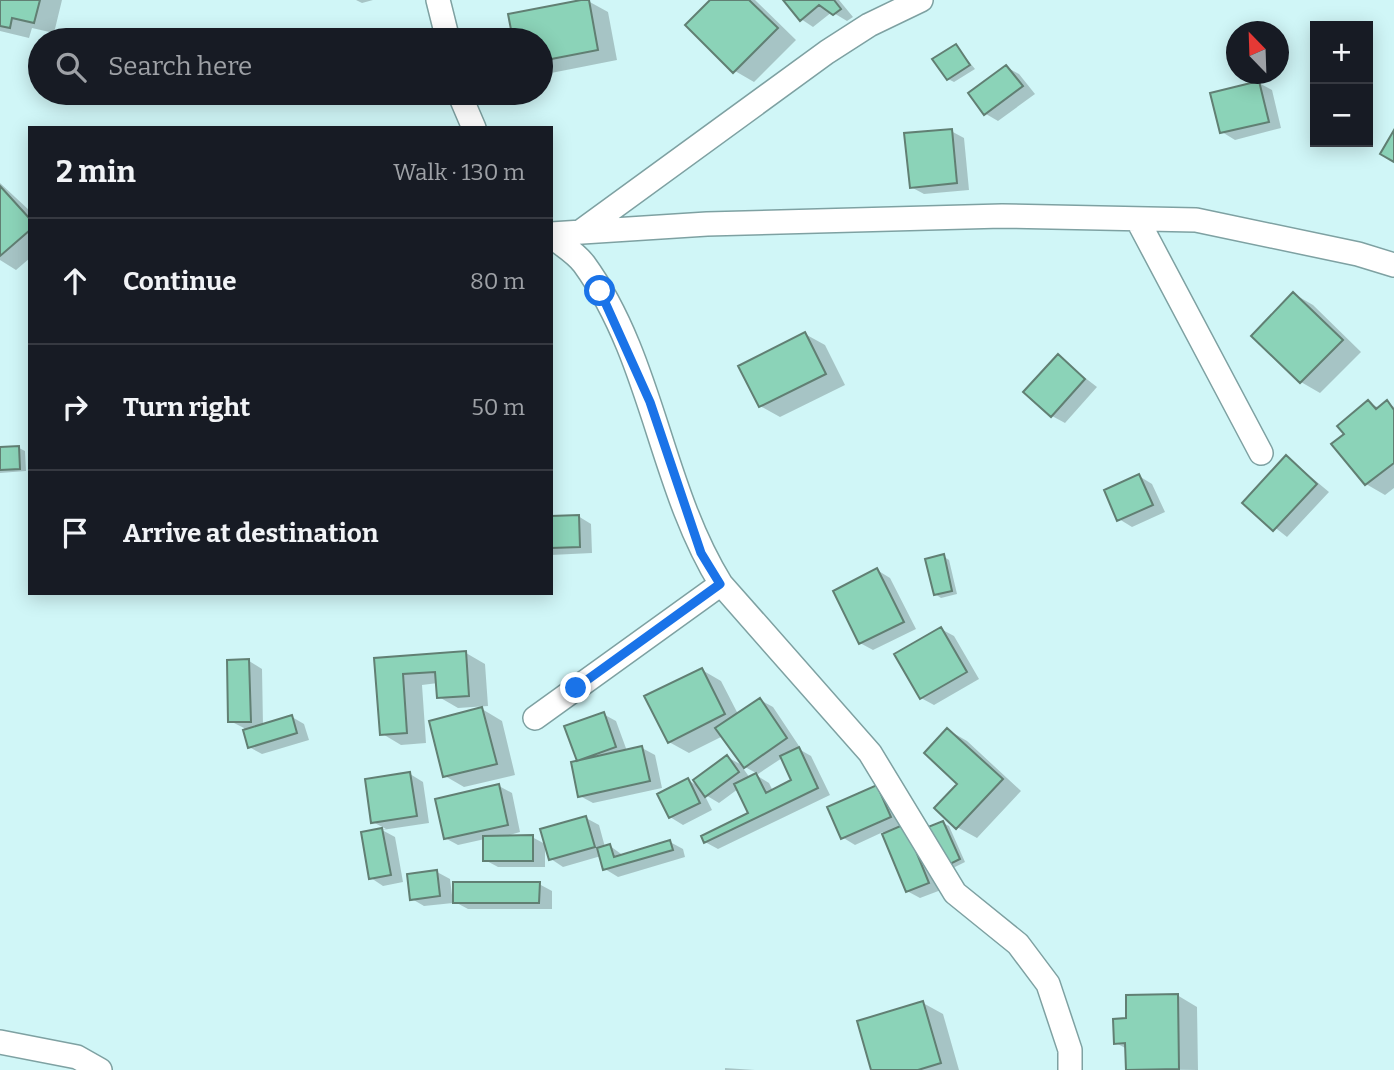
<!DOCTYPE html>
<meta charset="utf-8">
<style>
:root{--surface:#171b24;--page:#20242c;--text:#f1f3f6;--muted:#9ea1a6;--line:#363941}
body{margin:0;font-family:Bitter,serif;background:var(--page);color:var(--text)}
.controls{position:absolute;right:21px;top:21px;display:grid;overflow:hidden;border-radius:0px;box-shadow:0 4px 18px #0003}
.controls button{width:63px;height:63px;display:grid;place-items:center;padding:0;border:0;border-bottom:2px solid var(--line);background:var(--surface);color:var(--text);font:35px sans-serif}
.compass{position:absolute;left:1226px;top:21px;width:63px;height:63px;border-radius:50%;background:var(--surface);box-shadow:0 4px 18px #0003;rotate:337deg}
.stop{position:absolute;width:21px;height:21px;margin:-16px;border:5px solid #1a73e8;border-radius:50%;background:#fff}
.stop.end{background:#1a73e8;border-color:#fff;box-shadow:0 2px 7px #0008}
.list{margin:0;padding:0;list-style:none}
h2{display:flex;justify-content:space-between;align-items:center;height:91px;margin:0;padding:0 28px;font-size:30px}
h2 small{font-size:23px;font-weight:400;color:var(--muted)}
.list li{display:grid;grid-template-columns:46px 1fr auto;gap:21px;align-items:center;box-sizing:border-box;height:126px;padding:0 28px;border-top:2px solid var(--line)}
.list b{display:block;font-size:26px;white-space:nowrap}
.list em{font-size:23px;font-style:normal;color:var(--muted)}
.icon{flex:none;width:38px;height:38px;fill:none;stroke:currentColor;stroke-width:2;stroke-linecap:round;stroke-linejoin:round}
.map{position:relative;flex:none;width:1394px;height:1070px;overflow:hidden}
.search{position:absolute;background:var(--surface);box-shadow:0 4px 18px #0003;left:28px;top:28px;width:525px;height:77px;display:flex;align-items:center;gap:18px;box-sizing:border-box;padding:0 24px;border-radius:38px;color:var(--muted);font-size:26px}
.panel{position:absolute;background:var(--surface);box-shadow:0 4px 18px #0003;left:28px;top:126px;width:525px;height:469px;border-radius:0px}
.map>svg:first-child{display:block}
.shadow{fill:#0003}
.building{fill:#8bd3b8;stroke:#617f73;stroke-width:2}
.lines{fill:none;stroke-linecap:round;stroke-linejoin:round}
.street-casing{stroke:#7ea1a2;stroke-width:26}
.street{stroke:#fff;stroke-width:23}
.route{stroke:#1a73e8;stroke-width:9}
</style>
<div class="map">
<svg width="1394" height="1070" viewBox="0 0 1394 1070">
<rect width="100%" height="100%" fill="#d0f6f7"/>
<path class="shadow" d="M0 0H62L54 33 32 28 29 38 0 31Z
M356 0H373L362 3Z
M713 0H755L796 40 754 82 735 71Z
M785 0H839L853 17 847 21 832 12 813 27 801 19Z
M588 1 608 12 617 60 541 75V40H514L510 15Z
M956 46 975 69 954 82 948 79Z
M1006 67 1019 74 1035 94 998 121 986 114Z
M1259 83 1272 90 1281 128 1235 140 1222 132Z
M951 131 964 138 969 190 924 194 911 187Z
M0 183 30 211V258L16 270 0 260Z
M1294 294 1313 305 1361 352 1320 393 1301 382 1253 336Z
M805 334 825 345 845 385 780 417 760 406Z
M1058 357 1097 387 1065 423 1052 416Z
M1368 402 1379 408 1387 402 1394 407V488L1385 495 1366 484 1347 434Z
M19 448 25 451 26 471 0 473V449Z
M1287 457 1329 492 1287 537 1244 503Z
M1139 476 1152 484 1165 512 1132 527 1119 519Z
M578 516 591 524 592 553 551 555V518Z
M943 556 949 560 957 594 941 598 935 594Z
M877 570 890 578 916 629 873 650 860 643Z
M941 629 954 636 979 679 934 705 921 698Z
M466 653 485 664 488 706 458 708 439 697 438 683 422 685 426 743 401 745 381 733 376 659Z
M249 661 262 669 263 726 292 717 304 724 309 740 262 754 249 747 244 728 230 721Z
M702 670 721 681 738 714 760 700 773 707 799 746 797 748 811 756 830 795 718 849 705 842 751 814 738 789 719 803 704 794 712 810 683 825 670 817 688 780 701 788 727 757 740 764 750 778 756 775 769 783 773 791 794 781 782 758 758 774 745 767 723 736 689 753 669 742Z
M482 709 502 721 515 775 464 787 445 776Z
M603 714 616 721 627 751 642 748 655 755 662 788 593 803 580 796 579 762 566 727Z
M948 730 967 741 1021 791 977 838 957 827 960 784Z
M410 774 423 782 429 823 382 830 395 837 403 882 383 886 371 878 363 833 386 829 373 822Z
M499 786 512 793 520 832 503 837H532L545 844V867H498L485 860V839L458 845 445 838Z
M877 787 890 794 941 890 920 898 907 891 883 832 855 845 842 837Z
M586 818 599 825 605 847 610 846 624 856 670 842 683 849 685 857 618 877 605 869 601 856 563 867 551 859Z
M943 823 949 826 965 862 953 868 947 864Z
M437 872 450 879 453 903 424 906 412 899Z
M539 884 552 891V909H468L455 902Z
M1177 995 1197 1007 1198 1070 1127 1069V1049L1116 1043 1128 1020Z
M923 1003 943 1014 959 1070H873Z
M725 1068 755 1070H756H725Z"/>
<path class="building" d="M0 0H40L34 23 12 18 10 28 0 26Z
M581 0H589L598 50 541 61V40H513L508 14Z
M710 0H749L778 28 733 73 685 25Z
M783 0H834L841 9 833 15 819 5 800 21Z
M956 44 970 65 947 80 932 59Z
M1006 65 1023 86 984 115 968 93Z
M1259 81 1269 122 1220 133 1210 93Z
M952 129 957 183 910 188 904 133Z
M1394 130V162L1380 154Z
M0 186 30 219V230L0 256Z
M1293 292 1343 340 1300 383 1251 336Z
M805 332 826 374 759 407 738 366Z
M1058 354 1085 379 1051 417 1023 392Z
M1368 400 1376 409 1387 400 1394 410V463L1365 485 1331 444 1344 434 1337 426Z
M19 446 20 469 0 470V447Z
M1286 455 1317 484 1273 531 1242 503Z
M1139 474 1153 505 1117 521 1104 490Z
M579 515 580 547 551 548V516Z
M944 554 952 591 934 595 925 559Z
M877 568 904 622 859 644 833 591Z
M941 627 967 672 920 699 894 654Z
M466 651 469 696 437 698 435 672 403 674 407 733 380 735 374 658Z
M249 659 251 722H228L227 660Z
M702 668 725 714 668 743 644 696Z
M760 698 787 738 744 768 715 728Z
M482 707 497 764 443 777 429 721Z
M604 712 616 747 577 761 564 726Z
M292 715 297 733 248 748 243 730Z
M947 728 1003 779 956 829 934 808 957 784 924 753Z
M642 746 650 781 578 797 571 762Z
M799 747 818 788 704 843 701 836 748 813 734 784 756 773 766 793 791 780 780 756Z
M727 755 739 772 705 797 693 780Z
M410 772 417 816 371 823 365 779Z
M688 778 700 803 669 818 657 794Z
M499 784 508 825 444 839 435 799Z
M877 785 891 817 841 839 827 807Z
M586 816 595 847 549 860 540 829Z
M943 821 960 859 946 866 928 827Z
M905 824 929 883 906 892 882 834Z
M382 828 391 875 369 879 361 832Z
M533 835V861H483V836Z
M670 840 673 850 603 870 597 848 610 844 614 857Z
M437 870 440 896 410 900 407 874Z
M453 882H540L539 903H453Z
M1178 994 1179 1069 1126 1070 1125 1043 1114 1044 1113 1019 1126 1018V995Z
M923 1001 941 1063 918 1070H871L857 1021Z"/>
<g class="lines">
<defs>
<path id="street" d="M438 0 448 40
M459 93 474 128
M1137 219 1261 453
M580 232 827 52 869 25 921 0
M551 234 707 224 1002 216 1196 220 1358 254 1394 265
M551 236C562 245 576 253 584 264 653 359 660 486 721 584L870 753 955 893 1018 944 1048 984 1070 1050V1070
M535 718 721 584
M0 1042 77 1057 100 1070"/>
</defs>
<use href="#street" class="street-casing"/>
<use href="#street" class="street"/>
</g>
<g class="lines">
<path class="route" d="M576 688 720 584 701 553 650 402 600 291"/>
</g>
</svg>
<div class="controls">
<button>+</button>
<button>−</button>
</div>
<svg class="compass" viewBox="-18 -18 36 36"><path d="M0-13l5 13h-10z" fill="#e53935"/><path d="M0 13l5-13h-10z" fill="#9ea1a6"/></svg>
<div class="stop" style="left:600px;top:291px"></div>
<div class="stop end" style="left:576px;top:688px"></div>
<div class="search"><svg class="icon" aria-label="search" viewBox="0 0 24 24"><circle cx="10" cy="10" r="6"/><path d="M15 15l6 6"/></svg>Search here</div>
<section class="panel">
<h2>2 min<small>Walk · 130 m</small></h2>
<ul class="list">
<li><svg class="icon" aria-label="ahead" viewBox="0 0 24 24"><path d="M12 20V5M6 11l6-6 6 6"/></svg><div><b>Continue</b></div><em>80 m</em></li>
<li><svg class="icon" aria-label="right" viewBox="0 0 24 24"><path d="M7 20v-9h11M14 6l5 5-5 5"/></svg><div><b>Turn right</b></div><em>50 m</em></li>
<li><svg class="icon" aria-label="arrive" viewBox="0 0 24 24"><path d="M6 21V4h12l-3 4 3 4H6"/></svg><div><b>Arrive at destination</b></div></li>
</ul>
</section>
</div>
